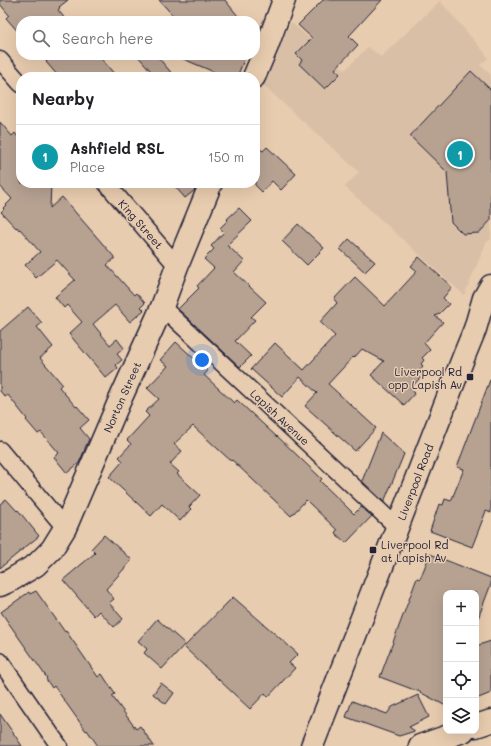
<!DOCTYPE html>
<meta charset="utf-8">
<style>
:root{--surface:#fff;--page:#f2f2f2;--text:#202124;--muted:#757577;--line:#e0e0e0;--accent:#22223b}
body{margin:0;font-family:Mali,sans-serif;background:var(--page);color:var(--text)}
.controls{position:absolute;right:12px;bottom:12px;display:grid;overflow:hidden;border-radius:8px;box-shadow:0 4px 16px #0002}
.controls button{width:36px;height:36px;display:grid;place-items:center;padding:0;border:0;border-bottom:1px solid var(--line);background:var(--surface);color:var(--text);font:20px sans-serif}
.you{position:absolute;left:202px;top:360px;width:14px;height:14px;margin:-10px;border:3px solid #fff;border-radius:50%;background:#1a73e8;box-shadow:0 0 0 6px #1a73e833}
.badge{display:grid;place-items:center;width:26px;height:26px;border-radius:50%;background:var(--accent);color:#fff;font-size:13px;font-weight:700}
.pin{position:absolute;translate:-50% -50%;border:2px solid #fff;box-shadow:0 1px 4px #0006}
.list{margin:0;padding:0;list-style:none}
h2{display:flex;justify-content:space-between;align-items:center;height:52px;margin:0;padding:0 16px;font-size:17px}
h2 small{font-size:13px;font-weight:400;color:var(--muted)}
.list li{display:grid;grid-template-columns:26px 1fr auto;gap:12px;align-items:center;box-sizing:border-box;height:64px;padding:0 16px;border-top:1px solid var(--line)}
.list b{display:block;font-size:15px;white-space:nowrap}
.list p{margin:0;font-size:13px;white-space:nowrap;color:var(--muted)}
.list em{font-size:13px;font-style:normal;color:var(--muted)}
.icon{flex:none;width:22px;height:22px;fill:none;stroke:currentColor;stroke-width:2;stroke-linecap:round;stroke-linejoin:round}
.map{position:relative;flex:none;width:491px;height:746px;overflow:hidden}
.search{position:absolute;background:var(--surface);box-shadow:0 4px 16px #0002;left:16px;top:16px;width:244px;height:44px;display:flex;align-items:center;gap:10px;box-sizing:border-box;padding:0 14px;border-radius:16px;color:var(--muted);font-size:15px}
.panel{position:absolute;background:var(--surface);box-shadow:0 4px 16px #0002;left:16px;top:72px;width:244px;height:116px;border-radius:16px}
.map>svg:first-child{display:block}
.built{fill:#d9bfa6}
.building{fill:#b7a292;stroke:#22223b}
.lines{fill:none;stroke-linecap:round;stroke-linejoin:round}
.street-casing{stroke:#22223b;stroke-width:19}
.secondary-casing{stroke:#22223b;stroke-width:25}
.highway-casing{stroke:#22223b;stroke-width:25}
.street{stroke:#e8ccaf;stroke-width:16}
.secondary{stroke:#e8ccaf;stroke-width:22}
.highway{stroke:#e8ccaf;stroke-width:22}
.poi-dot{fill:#22223b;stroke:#e8ccaf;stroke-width:1.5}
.labels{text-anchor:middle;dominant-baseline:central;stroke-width:3;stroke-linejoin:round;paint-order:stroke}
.street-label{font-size:11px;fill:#22223b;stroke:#e8ccaf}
.poi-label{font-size:11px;fill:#22223b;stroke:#e8ccaf;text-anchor:end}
</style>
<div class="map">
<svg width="491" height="746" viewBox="0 0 491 746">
<rect width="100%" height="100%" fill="#e8ccaf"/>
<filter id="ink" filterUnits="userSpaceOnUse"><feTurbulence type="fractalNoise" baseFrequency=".025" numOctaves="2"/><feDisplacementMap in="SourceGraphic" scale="8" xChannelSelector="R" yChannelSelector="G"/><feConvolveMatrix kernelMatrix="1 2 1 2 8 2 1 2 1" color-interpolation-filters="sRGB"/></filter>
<g filter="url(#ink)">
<path class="built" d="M440 1 484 52 488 58 480 65 491 75V239L486 243 464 295 345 187 359 172 263 85 291 22 345 70 368 47 381 57Z"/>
<path class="building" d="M0 0H68L59 7 60 8 58 10 67 21H21V35L6 18 9 15 0 4Z
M159 0H225L242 21H178Z
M323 0H382L349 36 358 45 335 69 340 74 325 89 299 64 302 60 296 54 312 38 298 25Z
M42 55H98L117 77H59L46 62H47Z
M137 55H156L175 77H156Z
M174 55H246L237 77H226Z
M471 71 491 90V220L479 233 463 234 451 222 447 172 410 136Z
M0 122 12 136 15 133 21 141V183H51L50 208 62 197 115 258 107 265 134 295 136 293 145 303 141 307 144 310 130 322 115 305 93 324 110 345 117 339 124 348 117 354 122 360 116 365 118 368 106 378 69 334 82 322 67 305 64 308 55 297 75 280 57 260 36 278 25 265 40 252 20 229 19 230 17 227 16 228 1 212 4 209 3 208 12 199 0 186Z
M267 147 296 174 281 190 272 181 262 192 255 185V154L260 149 263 151Z
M172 183H189L195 190 185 198Z
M239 208 252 221 227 245 244 261 234 272 266 302 251 317 255 320 235 341 251 356 240 367 178 309 199 288 197 286 214 268 204 259 214 249 211 246 224 232 220 228 228 220 227 219Z
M298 224 324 248 307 265 282 241Z
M349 239 375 262 365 272 340 249Z
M419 257 452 287 443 298 449 304 439 314 435 316 443 322 424 343 430 350 422 358 424 360 421 364 423 366 416 374 420 378 410 389 415 393 404 405 371 375 384 361 362 349 354 358 353 357 328 384 376 428 355 451 305 406 317 393 300 377 282 397 251 369 275 343 304 370 335 336 320 322 337 303 334 299 355 277 385 306 417 271 411 266Z
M28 307 42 323 37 327 53 347 40 358 62 384 59 387 76 407 77 406 89 420 80 428 89 439 85 448V449L79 463 67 473 54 457 59 453 41 432 38 434 26 420 27 419 8 395 5 397 0 391V331Z
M176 342 208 371 204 375 234 403 237 400 277 437V436L322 479 320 481 354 514 361 507 372 516 346 543 335 533 337 530 306 500 291 516 232 460 231 461 193 426 174 444 182 451 170 464 179 472 177 474 200 495 189 507 191 509 180 521 162 504 151 516 109 477 123 461 119 457 131 444 127 440 149 416 145 412 159 399 147 388 168 366 160 360Z
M490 380H491V513L486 511 472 547 430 531 439 504 443 505 445 499 451 501 464 469 457 467Z
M381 433 404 454 384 502 362 481Z
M6 499 17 511 18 510 39 536 0 568V504Z
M104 535 132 560 106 589 114 599 109 603 123 619 114 627 99 611 94 616 63 580 95 553 91 549Z
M430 554 491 578V584L477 621H476V593H446V706L416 690 417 691 380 677 417 578 420 579Z
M36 591 65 632 66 631 98 677 102 674 115 694 112 696 136 729 140 726 154 746H98L87 730 86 731 54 686 52 688 46 679 47 678 1 612 29 592 30 594Z
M233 597 298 654 289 663 295 668 268 697 265 693 250 709 184 647Z
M157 619 185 644 162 669 144 653 147 649 138 641Z
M491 641V693L476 699V646Z
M161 683 174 693 166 704 153 694Z
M418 695 429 717 409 727 415 731 399 736 346 717 352 701 387 714 392 707Z
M0 714 16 737 22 746H0Z"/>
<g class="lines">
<defs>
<path id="street" d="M0 60 21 84
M106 183 177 266
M162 307 397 527
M0 450 65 528
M0 661 59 746"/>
<path id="secondary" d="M254 77 267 46 284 0
M0 585 11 580 36 565 52 549 65 528 119 402 162 307 177 266 211 183
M476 726 491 721
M420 746 463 731"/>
<path id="highway" d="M312 746 464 356 475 329 484 298 491 286"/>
</defs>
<use href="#street" class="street-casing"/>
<use href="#secondary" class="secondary-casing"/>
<use href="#highway" class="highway-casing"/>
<use href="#street" class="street"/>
<use href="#secondary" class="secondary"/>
<use href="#highway" class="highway"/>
</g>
</g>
<g class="poi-dot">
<rect x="466" y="373" width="8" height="8" rx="2"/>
<rect x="369" y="546" width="8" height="8" rx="2"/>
</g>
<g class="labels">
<g class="street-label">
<text transform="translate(141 224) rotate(49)">King Street</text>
<text transform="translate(122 397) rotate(-66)">Norton Street</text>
<text transform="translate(280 417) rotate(43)">Lapish Avenue</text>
<text transform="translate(415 482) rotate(-69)">Liverpool Road</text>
</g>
<g class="poi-label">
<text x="462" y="371">Liverpool Rd<tspan x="462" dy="13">opp Lapish Av</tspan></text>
<text x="381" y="544" text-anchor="start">Liverpool Rd<tspan x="381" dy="13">at Lapish Av</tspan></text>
</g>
</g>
</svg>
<div class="controls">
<button>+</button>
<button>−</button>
<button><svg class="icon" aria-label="locate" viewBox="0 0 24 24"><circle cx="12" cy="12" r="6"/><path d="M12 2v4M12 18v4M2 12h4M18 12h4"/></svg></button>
<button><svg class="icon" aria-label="layers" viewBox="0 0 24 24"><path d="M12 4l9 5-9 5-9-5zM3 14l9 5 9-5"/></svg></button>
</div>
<div class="you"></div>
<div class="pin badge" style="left:460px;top:154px;background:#0f9aa8">1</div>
<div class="search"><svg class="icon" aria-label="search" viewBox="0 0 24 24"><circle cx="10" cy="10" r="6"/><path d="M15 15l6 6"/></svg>Search here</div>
<section class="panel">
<h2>Nearby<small></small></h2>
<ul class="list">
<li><span class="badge" style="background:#0f9aa8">1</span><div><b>Ashfield RSL</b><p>Place</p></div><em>150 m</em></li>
</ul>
</section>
</div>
